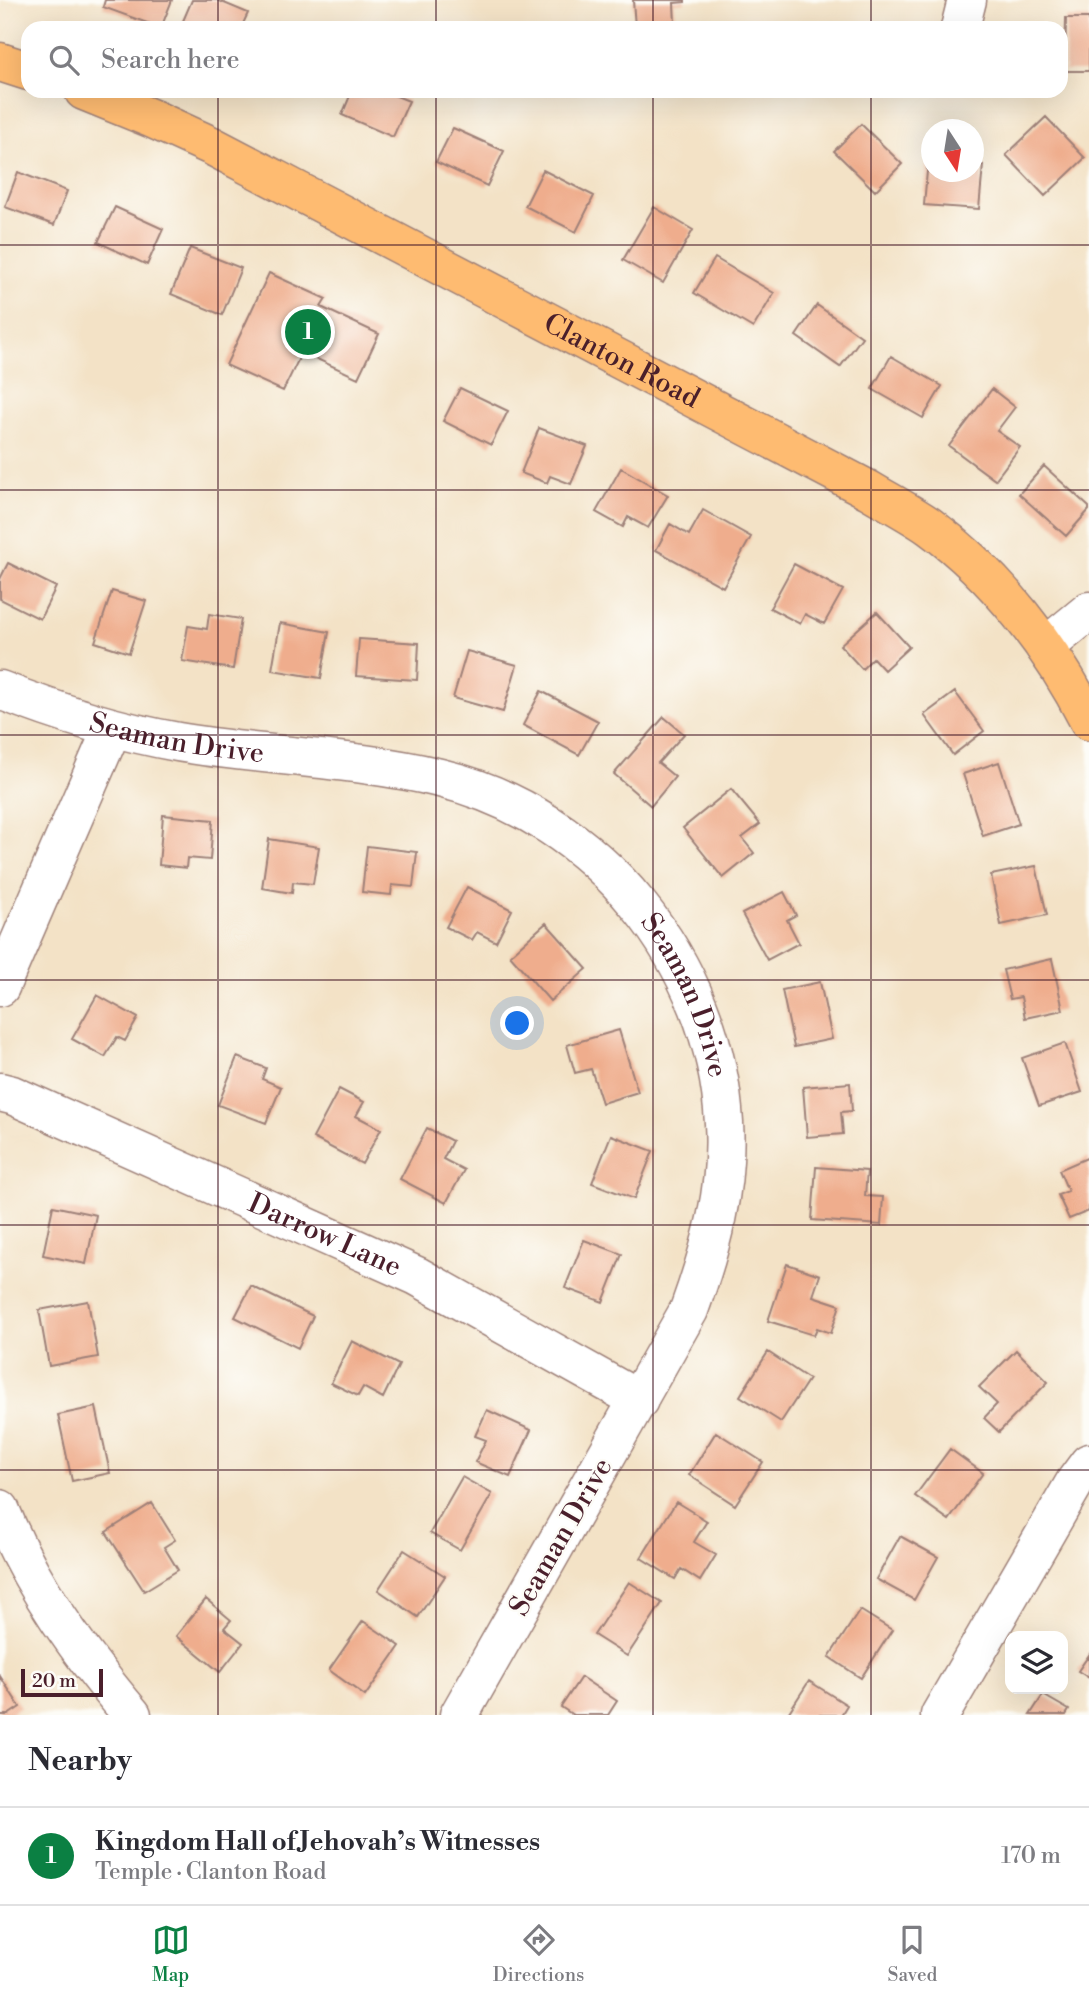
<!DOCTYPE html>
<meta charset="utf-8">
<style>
:root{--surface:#fff;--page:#f7f7f7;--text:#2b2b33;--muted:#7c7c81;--line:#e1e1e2;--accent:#0b8043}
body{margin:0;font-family:"Libre Bodoni",serif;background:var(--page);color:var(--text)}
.controls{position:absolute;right:21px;bottom:21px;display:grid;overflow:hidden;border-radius:14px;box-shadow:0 7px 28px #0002}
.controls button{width:63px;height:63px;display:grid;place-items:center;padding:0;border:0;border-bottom:2px solid var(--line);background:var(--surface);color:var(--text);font:35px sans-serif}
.compass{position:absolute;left:921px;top:119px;width:63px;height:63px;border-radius:50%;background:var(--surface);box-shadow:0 7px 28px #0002;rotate:168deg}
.scale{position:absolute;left:21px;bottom:18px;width:82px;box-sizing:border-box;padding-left:7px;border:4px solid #4a1f2b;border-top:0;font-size:19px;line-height:24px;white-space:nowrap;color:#4a1f2b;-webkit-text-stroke:5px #fdfcf7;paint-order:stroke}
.you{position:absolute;left:518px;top:1024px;width:24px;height:24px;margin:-18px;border:5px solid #fff;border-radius:50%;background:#1a73e8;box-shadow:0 0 0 10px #1a73e833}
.badge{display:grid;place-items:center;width:46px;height:46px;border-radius:50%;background:var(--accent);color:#fff;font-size:23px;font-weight:700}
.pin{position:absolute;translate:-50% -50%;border:4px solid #fff;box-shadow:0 2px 7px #0006}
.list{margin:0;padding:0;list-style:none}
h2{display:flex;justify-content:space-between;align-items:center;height:91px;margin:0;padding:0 28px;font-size:30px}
h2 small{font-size:23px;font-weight:400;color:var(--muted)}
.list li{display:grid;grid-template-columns:46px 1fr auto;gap:21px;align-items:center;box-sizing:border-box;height:98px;padding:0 28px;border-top:2px solid var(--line)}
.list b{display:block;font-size:26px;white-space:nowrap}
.list p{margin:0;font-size:23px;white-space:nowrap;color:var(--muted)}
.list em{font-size:23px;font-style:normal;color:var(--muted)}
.icon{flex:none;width:38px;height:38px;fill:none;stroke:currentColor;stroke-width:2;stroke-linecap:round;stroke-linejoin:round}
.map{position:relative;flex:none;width:1089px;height:1715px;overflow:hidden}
.search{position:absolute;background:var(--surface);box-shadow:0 7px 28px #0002;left:21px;right:21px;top:21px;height:77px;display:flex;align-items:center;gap:18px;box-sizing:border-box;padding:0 24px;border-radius:21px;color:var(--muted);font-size:26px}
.sheet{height:189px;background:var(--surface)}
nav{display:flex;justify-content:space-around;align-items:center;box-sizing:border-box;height:98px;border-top:2px solid var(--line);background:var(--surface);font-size:19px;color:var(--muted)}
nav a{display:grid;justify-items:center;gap:4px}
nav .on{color:var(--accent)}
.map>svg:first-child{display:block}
.building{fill:#efad8d}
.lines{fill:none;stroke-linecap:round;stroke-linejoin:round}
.minor-casing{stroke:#9e8078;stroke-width:41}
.major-casing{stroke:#9e8078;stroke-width:41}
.minor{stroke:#fff;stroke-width:38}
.major{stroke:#febb71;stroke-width:38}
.grid{fill:none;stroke:#4a1f2b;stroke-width:2;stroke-opacity:0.55}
.labels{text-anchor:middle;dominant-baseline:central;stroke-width:5;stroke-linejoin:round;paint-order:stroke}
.street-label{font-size:28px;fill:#4a1f2b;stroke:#fdfcf7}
</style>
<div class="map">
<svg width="1089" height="1715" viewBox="0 0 1089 1715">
<rect width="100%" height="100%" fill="#fdfcf7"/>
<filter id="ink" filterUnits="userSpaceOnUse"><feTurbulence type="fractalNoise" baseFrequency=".0143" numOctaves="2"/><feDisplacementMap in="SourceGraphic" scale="14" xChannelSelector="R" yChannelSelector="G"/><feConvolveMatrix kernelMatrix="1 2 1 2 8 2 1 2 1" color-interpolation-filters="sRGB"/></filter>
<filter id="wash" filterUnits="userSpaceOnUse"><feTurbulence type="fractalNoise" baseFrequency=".00686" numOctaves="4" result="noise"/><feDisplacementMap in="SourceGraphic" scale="28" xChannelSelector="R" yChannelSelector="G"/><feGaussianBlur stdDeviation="1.57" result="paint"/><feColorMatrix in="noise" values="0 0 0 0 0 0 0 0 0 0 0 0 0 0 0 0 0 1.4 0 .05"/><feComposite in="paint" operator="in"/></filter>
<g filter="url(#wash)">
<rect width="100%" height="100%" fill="#f3e2c6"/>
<g id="blocks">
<path class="building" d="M105 0H172L161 28 103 7Z
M192 0H217L248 13 241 28H180Z
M633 0H685V2L674 3 675 24 635 27Z
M1066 18H1089V71H1065Z
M299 91H315L312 97Z
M352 91H384L409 101 393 137 342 115Z
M1046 117 1085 158 1045 196 1006 155Z
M861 124 902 164 875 191 834 151Z
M453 128 504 151 487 186 436 162Z
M928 160 932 161V172H974V164L983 165 979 209 924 205Z
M543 170 594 196 576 232 525 206Z
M18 172 67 191 54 225 5 207Z
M115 207 163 229 147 265 98 242Z
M654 207 693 230 663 283 623 260Z
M190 248 241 268 222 315 171 294Z
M715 258 774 293 753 328 694 293Z
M269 273 326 299 321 307 379 334 358 378 302 352 283 391 226 365Z
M817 305 862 337 840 367 796 336Z
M891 356 942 386 923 418 872 389Z
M460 388 508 411 491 445 443 421Z
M992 389 1015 407 997 431 1020 447 995 480 949 446Z
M539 428 587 446 571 484 550 476 547 483 521 473Z
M1044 466 1089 507V510L1066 536 1019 494Z
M621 468 668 495 648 528 628 517 623 527 596 512Z
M703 510 751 537 723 587 656 550 670 524 689 535Z
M8 563 56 587 40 619 0 599V579Z
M794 564 843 590 824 624 805 614 800 624 770 608Z
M112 591 146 601 129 653 95 642Z
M877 612 909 647 884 670 873 658 862 669 840 645Z
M209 614 241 619 233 669 182 661 188 626 207 629Z
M280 623 329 632 321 678 272 670Z
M359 639 419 643 417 680 356 676Z
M467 651 517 665 503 712 453 698Z
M541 691 598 721 579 755 523 725Z
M955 692 984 731 953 755 924 715Z
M664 717 684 734 658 763 675 777 651 806 614 774Z
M999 762 1019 824 983 836 963 774Z
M731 789 760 824 742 838 754 853 723 878 683 828Z
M163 815 213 820 210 860 187 858 186 868 159 865Z
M269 839 319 847 313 884 293 882 292 893 262 888Z
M367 846 417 852 413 887 392 885 391 895 362 892Z
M1036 866 1047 915 1001 925 991 875Z
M467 887 512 910 496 942 477 932 472 940 446 927Z
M784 892 796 915 787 920 799 943 767 960 742 914Z
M546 923 587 969 550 1001 510 955Z
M1052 959 1063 1010 1025 1018 1021 997 1010 999 1003 970Z
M820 982 832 1039 794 1047 782 990Z
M97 995 138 1018 125 1041 117 1037 105 1057 72 1039Z
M619 1030 638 1092 602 1103 591 1069 575 1073 567 1045Z
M1065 1043 1082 1092 1039 1106 1022 1058Z
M237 1057 266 1068 262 1079 281 1087 266 1123 218 1105Z
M850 1083 852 1111 841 1112 843 1134 807 1137 803 1087Z
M339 1089 364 1102 356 1116 381 1129 362 1164 313 1138Z
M427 1128 452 1141 443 1159 464 1170 446 1203 400 1179Z
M611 1135 653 1151 634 1199 592 1183Z
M1089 1157V1211L1069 1219 1058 1195 1068 1191 1059 1170Z
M816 1167 867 1171 865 1196 883 1197 881 1225 812 1220Z
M53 1206 96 1215 86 1264 43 1255Z
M584 1240 622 1254 603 1302 565 1288Z
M787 1264 820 1275 813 1296 840 1305 831 1333 817 1328 814 1335 768 1321Z
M251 1286 313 1316 298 1348 235 1317Z
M88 1301 98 1357 49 1366 39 1310Z
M352 1341 399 1365 383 1398 363 1387 358 1396 331 1383Z
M1016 1350 1048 1382 999 1432 984 1418 997 1404 979 1387Z
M768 1352 809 1379 781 1422 740 1396Z
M96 1407 110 1473 72 1481 58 1415Z
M487 1410 531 1430 510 1477 475 1462 486 1440 475 1436Z
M716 1432 763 1462 735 1505 689 1475Z
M950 1449 983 1473 949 1520 915 1496Z
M462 1477 492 1494 460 1550 430 1533Z
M676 1502 707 1521 694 1542 716 1555 700 1581 681 1569 675 1579 641 1558Z
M152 1503 175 1540 164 1547 178 1570 144 1591 106 1532Z
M900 1536 938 1557 914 1600 876 1579Z
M404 1550 445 1576 418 1617 378 1590Z
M629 1582 662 1603 627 1656 594 1635Z
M206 1599 231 1620 224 1628 243 1643 220 1672 176 1636Z
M860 1610 892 1630 861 1678 829 1657Z
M363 1621 400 1646 365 1696 329 1670Z
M1089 1655V1678L1078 1671Z
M0 1676 20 1707 8 1715H0Z
M581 1677 617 1701 608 1715H573L561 1707Z
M809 1681 847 1705 841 1715H787Z
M1043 1695 1069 1710 1066 1715H1030Z"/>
</g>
</g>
<g filter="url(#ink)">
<use href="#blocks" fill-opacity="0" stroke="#9e8078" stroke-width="2"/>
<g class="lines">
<defs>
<g id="minor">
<path d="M960 28 967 0"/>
<path d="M1045 647 1089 611"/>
<path id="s1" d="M0 690C58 713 116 731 178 742 264 757 354 757 440 778 598 816 715 962 724 1123 728 1188 711 1249 689 1310L459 1715"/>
<path d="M0 987 112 729"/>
<path id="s2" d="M0 1092 12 1095 417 1276 639 1400"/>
<path d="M0 1509C31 1586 79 1652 132 1715"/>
<path d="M940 1715 1075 1482 1089 1463"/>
</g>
<g id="major">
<path d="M0 62 28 71"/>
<path id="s3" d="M84 91 153 119 212 146 869 490C889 502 910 513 929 526 997 576 1051 646 1089 721"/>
</g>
</defs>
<use href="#minor" class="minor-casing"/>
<use href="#major" class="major-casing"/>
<use href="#minor" class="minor"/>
<use href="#major" class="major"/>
</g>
</g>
<path class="grid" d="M218 0V28M436 0V28M653 0V28M871 0V28M218 91V1715M436 91V1715M653 91V1715M871 91V1715M0 245H1089M0 490H1089M0 735H1089M0 980H1089M0 1225H1089M0 1470H1089"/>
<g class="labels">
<g class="street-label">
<text stroke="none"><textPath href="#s3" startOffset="602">Clanton Road</textPath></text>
<text stroke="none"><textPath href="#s1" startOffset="184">Seaman Drive</textPath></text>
<text stroke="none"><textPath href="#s1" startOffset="793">Seaman Drive</textPath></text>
<text stroke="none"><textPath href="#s2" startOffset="355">Darrow Lane</textPath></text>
<text transform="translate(561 1537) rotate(-60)">Seaman Drive</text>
</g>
</g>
</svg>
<div class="controls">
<button><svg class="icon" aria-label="layers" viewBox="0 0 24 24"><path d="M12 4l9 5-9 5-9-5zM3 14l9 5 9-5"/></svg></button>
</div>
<svg class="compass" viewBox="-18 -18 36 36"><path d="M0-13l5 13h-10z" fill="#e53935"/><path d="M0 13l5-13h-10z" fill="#7c7c81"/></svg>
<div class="scale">20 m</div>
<div class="you"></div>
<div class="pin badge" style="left:308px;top:332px">1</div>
<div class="search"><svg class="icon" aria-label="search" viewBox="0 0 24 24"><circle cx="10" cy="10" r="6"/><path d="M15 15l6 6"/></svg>Search here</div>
</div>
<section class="sheet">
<h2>Nearby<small></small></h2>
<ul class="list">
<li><span class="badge">1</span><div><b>Kingdom Hall of Jehovah’s Witnesses</b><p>Temple · Clanton Road</p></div><em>170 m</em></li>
</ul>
</section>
<nav>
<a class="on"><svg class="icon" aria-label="map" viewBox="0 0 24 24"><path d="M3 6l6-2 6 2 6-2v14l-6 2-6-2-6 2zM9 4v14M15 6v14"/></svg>Map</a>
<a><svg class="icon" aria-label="directions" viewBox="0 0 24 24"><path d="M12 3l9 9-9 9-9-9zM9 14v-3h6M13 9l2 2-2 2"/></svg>Directions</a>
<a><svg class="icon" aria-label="saved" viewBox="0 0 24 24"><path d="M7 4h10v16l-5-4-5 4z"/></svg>Saved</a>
</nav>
